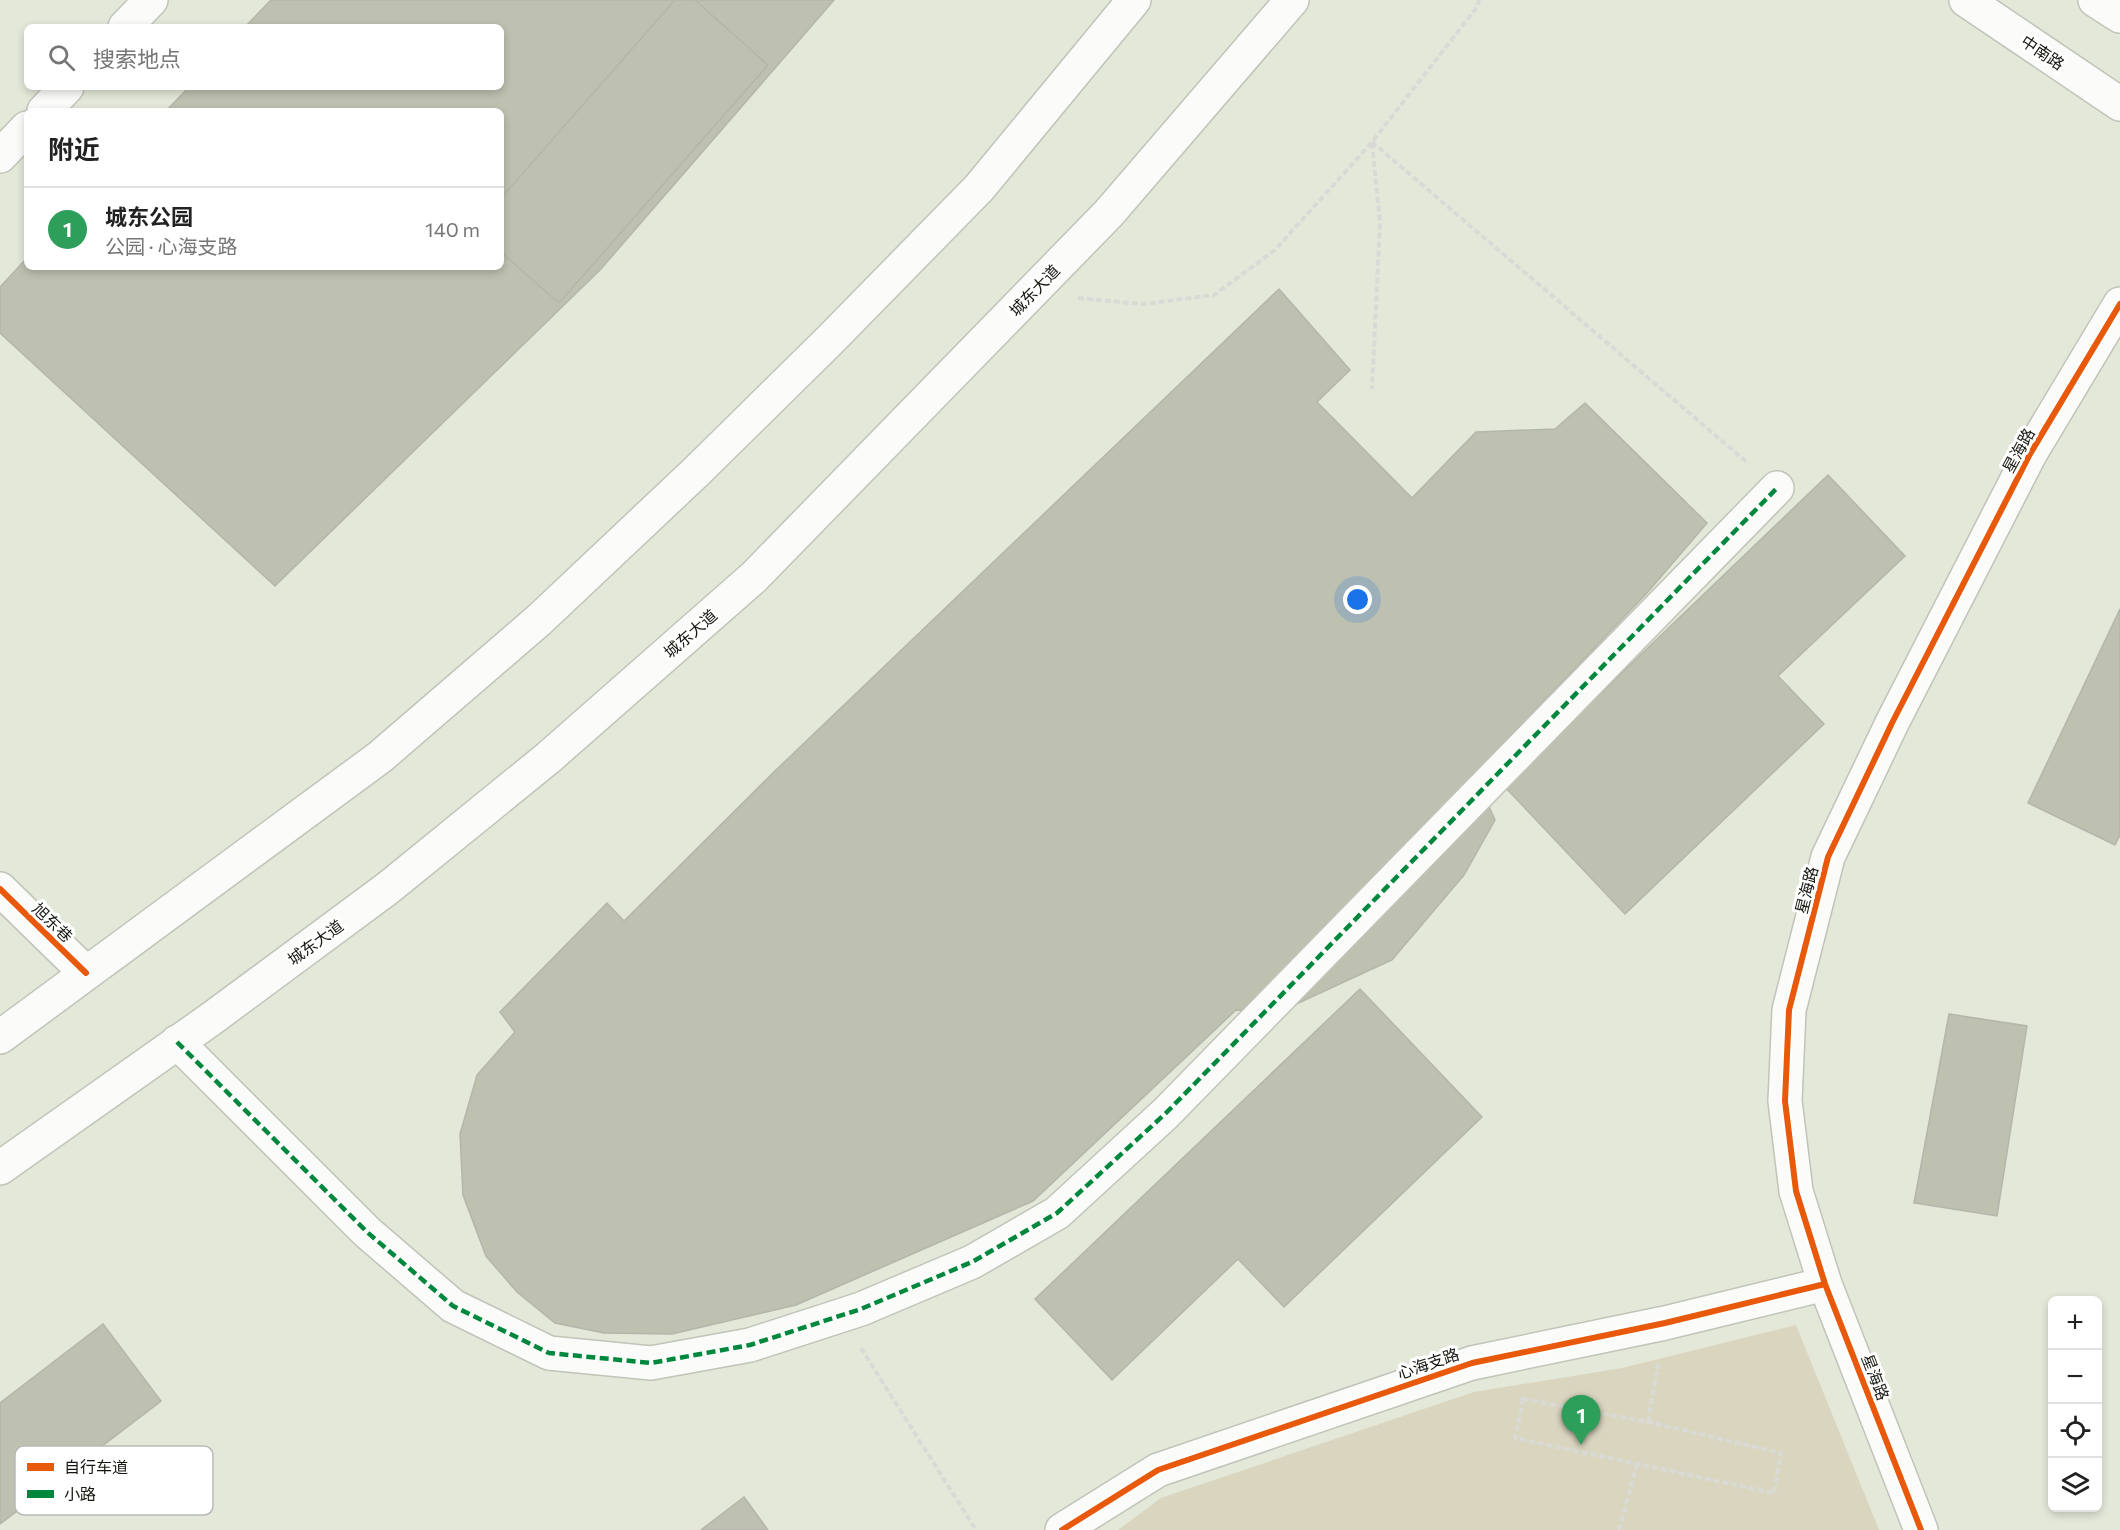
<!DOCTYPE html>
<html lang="zh">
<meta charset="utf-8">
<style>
:root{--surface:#fff;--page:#f2f2f2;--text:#222;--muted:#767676;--line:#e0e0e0;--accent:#5d6156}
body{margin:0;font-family:Commissioner,"Noto Sans SC",sans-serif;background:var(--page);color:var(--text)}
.controls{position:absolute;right:18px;bottom:18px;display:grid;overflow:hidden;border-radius:9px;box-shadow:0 3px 9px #0003}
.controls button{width:54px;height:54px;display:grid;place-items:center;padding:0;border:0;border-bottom:2px solid var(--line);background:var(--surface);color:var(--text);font:30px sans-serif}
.you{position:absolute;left:1358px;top:600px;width:21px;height:21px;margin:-15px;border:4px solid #fff;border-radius:50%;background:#1a73e8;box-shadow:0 0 0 9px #1a73e833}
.badge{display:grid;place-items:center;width:39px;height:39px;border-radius:50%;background:var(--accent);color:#fff;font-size:20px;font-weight:700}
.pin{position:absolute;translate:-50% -50px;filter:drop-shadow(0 2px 3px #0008)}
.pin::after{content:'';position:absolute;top:32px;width:21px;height:18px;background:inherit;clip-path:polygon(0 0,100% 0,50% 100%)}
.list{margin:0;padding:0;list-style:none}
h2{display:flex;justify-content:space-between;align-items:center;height:78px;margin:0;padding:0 24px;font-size:26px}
h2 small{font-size:20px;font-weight:400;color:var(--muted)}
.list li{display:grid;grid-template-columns:39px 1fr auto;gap:18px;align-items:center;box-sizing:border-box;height:84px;padding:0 24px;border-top:2px solid var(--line)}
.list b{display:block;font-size:22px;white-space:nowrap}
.list p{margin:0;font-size:20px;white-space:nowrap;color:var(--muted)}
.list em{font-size:20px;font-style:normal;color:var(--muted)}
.icon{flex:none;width:33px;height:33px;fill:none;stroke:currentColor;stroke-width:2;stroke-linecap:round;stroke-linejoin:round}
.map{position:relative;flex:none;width:2120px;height:1530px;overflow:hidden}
.search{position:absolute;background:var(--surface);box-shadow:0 3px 9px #0003;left:24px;top:24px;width:480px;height:66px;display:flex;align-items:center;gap:15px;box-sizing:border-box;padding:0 21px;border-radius:9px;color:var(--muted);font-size:22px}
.panel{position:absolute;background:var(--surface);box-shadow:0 3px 9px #0003;left:24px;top:108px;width:480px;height:162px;border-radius:9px}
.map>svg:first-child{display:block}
.green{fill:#dad5bf}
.building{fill:#bec0b0;stroke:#b4b6aa;stroke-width:1.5}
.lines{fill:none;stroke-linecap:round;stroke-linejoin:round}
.minor-casing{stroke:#c0c4b9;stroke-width:36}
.major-casing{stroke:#c0c4b9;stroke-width:36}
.path{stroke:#d9dad6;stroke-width:4;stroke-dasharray:6 3;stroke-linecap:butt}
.minor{stroke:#fbfcf9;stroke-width:33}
.major{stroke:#fbfcf9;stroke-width:33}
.quiet{stroke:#00873e;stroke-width:4.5;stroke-dasharray:9 4.5;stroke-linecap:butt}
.cycleway-casing{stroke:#fff;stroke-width:10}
.cycleway{stroke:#e8590c;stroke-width:6}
.labels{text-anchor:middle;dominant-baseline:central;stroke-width:6;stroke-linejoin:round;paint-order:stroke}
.street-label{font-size:16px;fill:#151910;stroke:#fff}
.key{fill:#fff;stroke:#b9bab7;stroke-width:1.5}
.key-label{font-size:16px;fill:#151910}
</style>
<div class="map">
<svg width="2120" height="1530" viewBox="0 0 2120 1530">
<rect width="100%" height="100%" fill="#e3e8d9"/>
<path class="green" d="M1796 1325 1879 1530H1118L1161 1498 1474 1392 1622 1368Z"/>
<path class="building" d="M271 0H834L600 270 275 586 0 333V287L27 258V267H501V111H166L189 87H501V27H245Z
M675 0H695L768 65 559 303 501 252V198Z
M1279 289 1350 370 1317 402 1412 498 1476 432 1555 429 1585 403 1707 523 1647 593 1474 774 1495 820 1464 875 1392 960 1279 1012 1236 1010 1033 1201 796 1305 672 1334 604 1333 555 1323 517 1292 486 1256 463 1195 460 1134 477 1075 515 1032 500 1012 607 903 624 921 776 770Z
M1828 475 1905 556 1778 676 1824 724 1625 914 1504 786Z
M2120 609V835L2115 845 2028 803Z
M1360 989 1482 1117 1284 1307 1238 1259 1112 1380 1035 1299Z
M1949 1014 2027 1026 1997 1216 1914 1203Z
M103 1324 161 1401 0 1524V1403Z
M744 1497 768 1530H701Z"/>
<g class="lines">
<defs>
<path id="minor" d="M125 27 151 0
M44 111 67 87
M0 156 27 128
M0 889 86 973
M177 1042 367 1232 453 1306 549 1353 651 1363 750 1345 861 1309 972 1262 1057 1213 1166 1113 1777 488
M1062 1530 1158 1470 1472 1363 1665 1323 1825 1284
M1921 1530 1825 1284 1796 1191 1785 1101 1789 1010 1828 857 1892 723 2030 454 2120 304"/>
<path id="major" d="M1966 0 2120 104
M2095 0 2120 16
M0 1037 380 757 539 620 697 471 831 339 979 188 1134 0
M0 1168 211 1019 388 888 548 758 754 577 1109 213 1292 0"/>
</defs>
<use href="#minor" class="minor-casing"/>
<use href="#major" class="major-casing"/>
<path class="path" d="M1372 142 1749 464
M1372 143 1380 222 1372 389
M1078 298 1143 304 1214 295 1275 250 1372 142 1477 7 1479 0
M861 1348 976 1530
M1523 1399 1648 1422 1781 1453 1774 1493 1515 1438Z
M1648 1422 1658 1364
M1619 1530 1637 1464"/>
<use href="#minor" class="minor"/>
<use href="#major" class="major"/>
<path class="quiet" d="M177 1042 367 1232 453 1306 549 1353 651 1363 750 1345 861 1309 972 1262 1057 1213 1166 1113 1777 488"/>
<defs>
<path id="cycleway" d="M0 889 86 973
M1062 1530 1158 1470 1472 1363 1665 1323 1825 1284
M1921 1530 1825 1284 1796 1191 1785 1101 1789 1010 1828 857 1892 723 2030 454 2120 304"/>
</defs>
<use href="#cycleway" class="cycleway-casing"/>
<use href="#cycleway" class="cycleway"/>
</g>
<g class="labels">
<g class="street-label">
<text transform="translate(2043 52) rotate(34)">中南路</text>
<text transform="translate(1034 290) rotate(-46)">城东大道</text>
<text transform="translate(2018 450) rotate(-61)">星海路</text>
<text transform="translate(690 633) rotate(-41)">城东大道</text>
<text transform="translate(1806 890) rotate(-76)">星海路</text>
<text transform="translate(53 922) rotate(44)">旭东巷</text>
<text transform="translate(315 942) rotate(-36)">城东大道</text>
<text transform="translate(1428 1363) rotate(-19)">心海支路</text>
<text transform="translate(1876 1377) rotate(69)">星海路</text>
</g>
</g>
<rect x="15" y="1446" width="198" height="69" rx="9" class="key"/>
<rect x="27" y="1463" width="27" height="8" fill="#e8590c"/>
<rect x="27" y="1490" width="27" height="8" fill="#00873e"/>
<g class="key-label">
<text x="64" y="1473">自行车道</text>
<text x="64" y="1500">小路</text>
</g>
</svg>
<div class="controls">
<button>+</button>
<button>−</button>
<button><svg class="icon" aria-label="locate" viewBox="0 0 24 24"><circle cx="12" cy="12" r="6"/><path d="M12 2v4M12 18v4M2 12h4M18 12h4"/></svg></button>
<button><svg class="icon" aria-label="layers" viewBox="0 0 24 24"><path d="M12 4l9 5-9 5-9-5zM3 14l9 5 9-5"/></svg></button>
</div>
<div class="you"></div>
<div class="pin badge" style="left:1581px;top:1445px;background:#2e9e5b">1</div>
<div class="search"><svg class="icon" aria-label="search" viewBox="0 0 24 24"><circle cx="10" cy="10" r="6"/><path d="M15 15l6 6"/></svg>搜索地点</div>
<section class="panel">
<h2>附近<small></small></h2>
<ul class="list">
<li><span class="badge" style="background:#2e9e5b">1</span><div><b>城东公园</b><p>公园 · 心海支路</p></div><em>140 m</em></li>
</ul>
</section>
</div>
